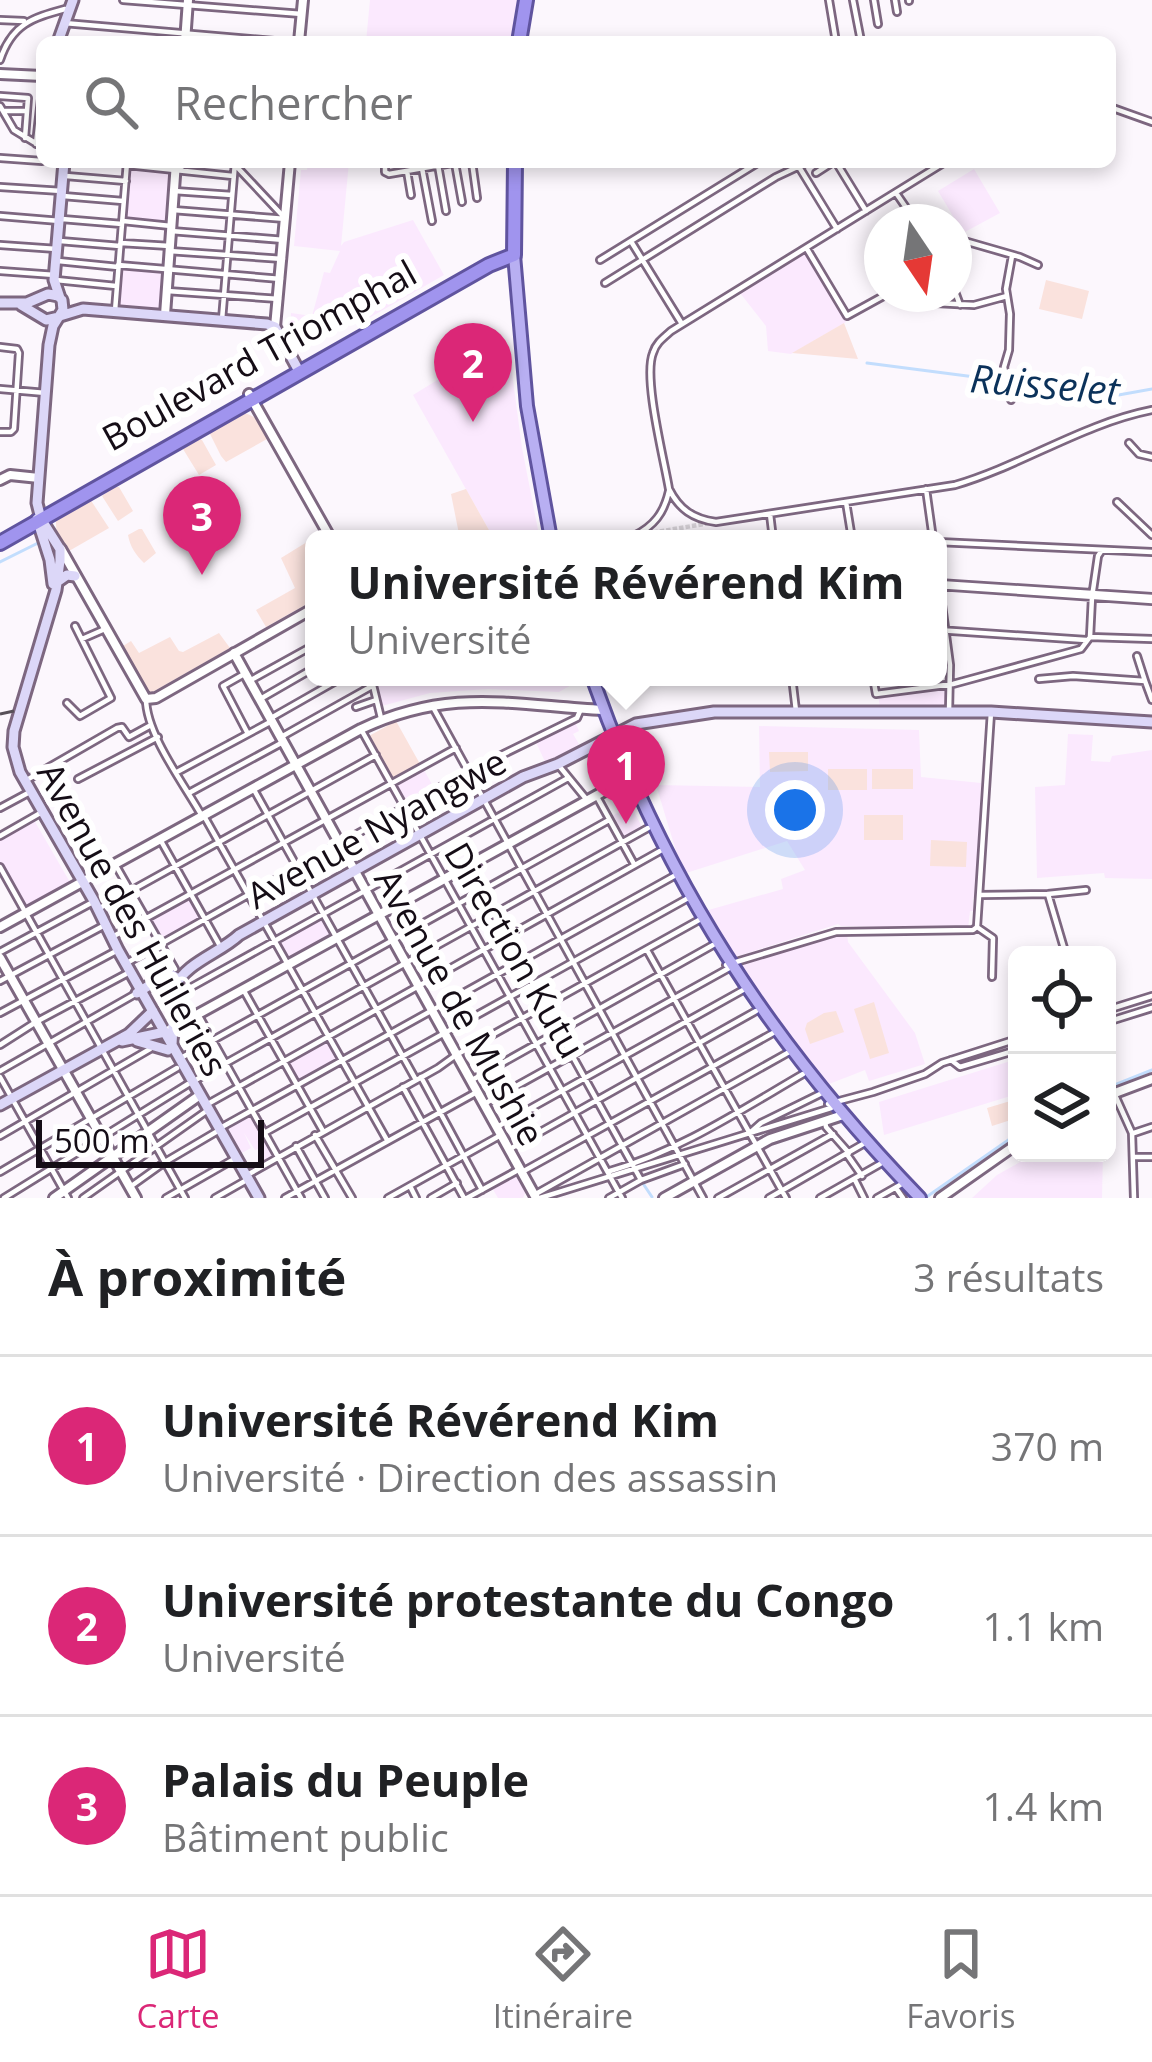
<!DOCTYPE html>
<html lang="fr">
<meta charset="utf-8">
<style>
:root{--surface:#fff;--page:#f2f2f2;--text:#202124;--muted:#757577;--line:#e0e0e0;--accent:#db2777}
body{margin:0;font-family:"Open Sans",sans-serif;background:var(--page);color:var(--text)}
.controls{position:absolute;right:36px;bottom:36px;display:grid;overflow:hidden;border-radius:18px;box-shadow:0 6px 18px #0003}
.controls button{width:108px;height:108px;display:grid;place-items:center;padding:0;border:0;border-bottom:3px solid var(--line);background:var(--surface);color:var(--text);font:60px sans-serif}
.compass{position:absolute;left:864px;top:204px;width:108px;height:108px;border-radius:50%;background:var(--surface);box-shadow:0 6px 18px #0003;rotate:167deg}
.scale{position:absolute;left:36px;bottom:30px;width:228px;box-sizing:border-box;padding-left:12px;border:6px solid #150d16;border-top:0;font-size:33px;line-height:42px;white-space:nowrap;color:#150d16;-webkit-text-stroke:9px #fff;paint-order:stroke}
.you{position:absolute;left:795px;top:810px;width:42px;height:42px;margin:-30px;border:9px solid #fff;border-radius:50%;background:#1a73e8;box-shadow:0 0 0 18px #1a73e833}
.badge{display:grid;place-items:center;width:78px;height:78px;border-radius:50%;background:var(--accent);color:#fff;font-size:39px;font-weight:700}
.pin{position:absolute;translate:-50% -99px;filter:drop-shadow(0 3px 6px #0008)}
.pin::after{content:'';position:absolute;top:63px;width:42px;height:36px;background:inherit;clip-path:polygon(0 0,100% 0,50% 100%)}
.popup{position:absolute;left:305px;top:530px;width:642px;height:156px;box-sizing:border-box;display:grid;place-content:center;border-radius:18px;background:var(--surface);filter:drop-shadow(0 3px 9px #0005);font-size:39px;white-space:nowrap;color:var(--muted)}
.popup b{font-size:45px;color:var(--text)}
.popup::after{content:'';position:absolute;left:50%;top:100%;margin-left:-24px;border:24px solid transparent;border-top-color:var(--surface)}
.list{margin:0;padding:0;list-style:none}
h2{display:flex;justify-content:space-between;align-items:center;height:156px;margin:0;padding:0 48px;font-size:51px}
h2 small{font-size:39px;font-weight:400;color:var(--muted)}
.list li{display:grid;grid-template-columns:78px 1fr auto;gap:36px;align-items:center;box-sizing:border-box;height:180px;padding:0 48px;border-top:3px solid var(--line)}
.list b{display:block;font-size:45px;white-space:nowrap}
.list p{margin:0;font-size:39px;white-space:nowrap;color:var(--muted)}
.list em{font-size:39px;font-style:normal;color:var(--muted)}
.icon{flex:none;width:66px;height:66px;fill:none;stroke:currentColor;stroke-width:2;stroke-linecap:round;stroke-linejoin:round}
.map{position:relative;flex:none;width:1152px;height:1198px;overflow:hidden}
.search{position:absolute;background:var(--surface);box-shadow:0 6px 18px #0003;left:36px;right:36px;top:36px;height:132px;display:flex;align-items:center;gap:30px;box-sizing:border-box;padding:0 42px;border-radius:18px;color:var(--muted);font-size:45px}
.sheet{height:696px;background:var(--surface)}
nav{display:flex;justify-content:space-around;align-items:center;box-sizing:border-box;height:168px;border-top:3px solid var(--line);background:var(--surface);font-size:33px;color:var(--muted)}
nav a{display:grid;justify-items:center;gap:6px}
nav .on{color:var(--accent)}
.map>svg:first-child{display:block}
.built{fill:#fbe9fe}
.green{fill:#fae2dd}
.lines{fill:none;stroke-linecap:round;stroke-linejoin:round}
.stream{stroke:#c2ddfd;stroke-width:3}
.minor-tunnel{stroke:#d9d4da;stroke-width:4.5;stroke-dasharray:4.5 2;stroke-linecap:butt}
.minor-casing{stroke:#7d6780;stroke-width:10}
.tertiary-casing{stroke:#7d6780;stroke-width:14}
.secondary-casing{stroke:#7d6780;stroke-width:15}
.primary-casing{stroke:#60549f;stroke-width:16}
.trunk-casing{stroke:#60549f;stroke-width:18}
.minor{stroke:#fff;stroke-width:4.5}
.tertiary{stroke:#fff;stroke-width:8}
.secondary{stroke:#dcd7f8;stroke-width:9}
.primary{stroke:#b8aff2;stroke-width:10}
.trunk{stroke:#a094ee;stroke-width:12}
.rail{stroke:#575058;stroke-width:3;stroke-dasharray:24 12;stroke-linecap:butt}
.labels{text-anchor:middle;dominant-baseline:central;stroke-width:12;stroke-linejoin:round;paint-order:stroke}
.street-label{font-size:36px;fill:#150d16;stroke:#fff}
.water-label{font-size:39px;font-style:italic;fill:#0b325a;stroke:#fff}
</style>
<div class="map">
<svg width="1152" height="1198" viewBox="0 0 1152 1198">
<rect width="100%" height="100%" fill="#fcf7fd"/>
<path class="built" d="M370 0H518L512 42H366Z
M308 162H349L341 246 344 242 413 220 444 275 369 318 290 337 291 313 312 316 324 272 330 273 340 251 294 246 301 170H307Z
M129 166 174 172 170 224 125 220Z
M974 169 1000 213 963 233 938 191Z
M805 254 846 322 791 354 768 351 766 326 740 293Z
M121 266 166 271 163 309 117 305Z
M488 349 492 367 510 358 522 448 539 535 521 539H494L413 395Z
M371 677H573L575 683 559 692 488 689 430 693 378 707Z
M948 686V707L880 708 878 694Z
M574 720 579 731 573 734 579 744 547 766 534 738Z
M759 726 919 730 921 777 981 783 976 897 973 898V911H970L968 929 841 926 838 924 732 958 705 911 783 889 781 879 805 870 787 841 683 874 656 785 760 787Z
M1068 734 1093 735 1091 761 1110 762 1112 756 1152 750V879L1105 878 1104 873 1037 878 1035 787 1065 785Z
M423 768 434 788 406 804 395 784Z
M631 806 643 829 621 841 608 818Z
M34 820 71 884 26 908 0 862V839Z
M189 897 201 918 160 941 148 919Z
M321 917 333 937 289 962 278 942Z
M847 933 848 942 915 1033 925 1064 869 1081 865 1070 824 1086 737 964Z
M328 1040 338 1059 298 1081 287 1062Z
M1017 1059V1094L884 1135 879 1102Z
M251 1112 276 1155 251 1169 249 1166 263 1158 258 1149 255 1150 244 1133 251 1148 240 1154 225 1127Z
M1036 1153H1103L1102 1198H972L997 1175Z
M517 1172 526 1191 523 1198H498L491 1186Z"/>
<path class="green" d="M1046 280 1089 291 1082 319 1039 309Z
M844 323 858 359 792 353Z
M243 413C256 415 265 426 267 439L226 462 221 456 209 432Z
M197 439 202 440 216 465 199 475 183 449Z
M114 487H119L133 511 118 521 102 496Z
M466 489 494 539H460L451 494Z
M90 499 109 528 69 551C61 541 53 530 57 517Z
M139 529H142L156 553 144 563C136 555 130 547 128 535Z
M320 534 323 539H314V600L266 627 256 610 295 588 281 558Z
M219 633 230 648 149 694 123 646 131 641 139 653 170 637 179 651 183 652Z
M396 721 420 764 393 779 369 736Z
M769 752H808V771L770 772Z
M828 769H867V790H828Z
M872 769H913V789H872Z
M864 815H903V840H864Z
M931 840 967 842 966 867 930 866Z
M874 1002 889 1053 870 1059 854 1009Z
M836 1011 844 1032 810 1044 805 1029 807 1023 824 1013Z
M1017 1099V1118L992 1126 987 1108Z"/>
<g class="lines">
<path class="stream" d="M867 363 975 377 1001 371 1113 396 1152 389
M0 562 38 543
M507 936 519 958
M1107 1088 1152 1070
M642 1182 652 1197
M925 1198 1017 1134"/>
<path class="minor-tunnel" d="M615 539 716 522"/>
<defs>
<path id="minor" d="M123 0 302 14
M829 0 836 42
M853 0 860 36
M874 0 878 24
M895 0 897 12
M909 0V1
M0 20 24 21
M64 23 286 42
M0 60C12 24 32 18 65 9
M0 96 28 98 25 138
M0 106 14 130 42 147
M1110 107 1152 122
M3 111H27
M36 144 42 90
M0 158 42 161
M385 162V172L389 174 458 162
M472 162 477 198
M796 162 837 229
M836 162 866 211
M945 162 671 331C663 338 656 343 653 353 643 378 664 459 669 489 679 509 693 519 716 522L955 485C1023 465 1082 424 1152 410
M455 163 462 202
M127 165 233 176
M438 165 446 211
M236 166 282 215
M422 168 432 221
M176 171 189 162
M407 171 411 195
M816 173 833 162
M66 176 126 181
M0 187 62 191
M174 191 232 195
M896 193 916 222
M63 196 123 201
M173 210 286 219
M0 216 60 221
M62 219 122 224
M123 221 171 226
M171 231 284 240
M954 238 1020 257 1038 265
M60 241 120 246
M121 243 170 246
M632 243 682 324
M0 245 57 249
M807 249 847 316 887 294
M169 251 283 259
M600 260 759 162
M58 261 118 267
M118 265 281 279
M0 271 55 275
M56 280 116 286
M605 283 776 177 808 162
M954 289 960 305
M167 291 279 299
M911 294 917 302 974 305 1007 296
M115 311 127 162
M222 320 235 162
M0 347 17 349 19 353 14 429 11 432H0
M0 389 46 393
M1011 400 1004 367 1009 350 1010 314 1006 289 1012 256
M1129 443 1139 454 1152 457
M926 489 933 539
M846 502 852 539
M1117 502 1152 535
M770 514 773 539
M634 536C654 526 664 513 669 491
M938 542 1152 552
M938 575 950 665 949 712
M938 583 1152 597
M938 586 1152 601
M938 630 1086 640
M1090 637 1152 639
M82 639 105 629
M1137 656 1145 681
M246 673 223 686 247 732
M371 677 381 718
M792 677 796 711
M873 677 876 694 953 684 1081 649 1090 637 1092 597 1098 556 1102 550
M1039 679 1073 676 1145 681 1152 700
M251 680 314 645
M262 698 314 668
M146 699C146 734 184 784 202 816
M67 703 80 716 111 698 75 626
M356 707 376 700
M434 709 703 1198
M271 718 343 677
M362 731 622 1198
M281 737 372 686
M560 767 587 800
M177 772 272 721
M78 779 158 737
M25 781 117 728 122 727 129 737 151 725
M253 788 416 1080
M189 793 283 742
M596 795 634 864
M0 808 28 793
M204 816 387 1140
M0 836 42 812
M161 841 220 946
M115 864 175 969
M0 867 185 1198
M1048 894 1066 955
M980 895 1048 894 1086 890
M98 909 376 755
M977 927 993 938 992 977
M114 936 456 748
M647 950 786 1198
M0 952 91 903
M520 961 641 1180
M125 964 469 771 577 718 580 711
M726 965 836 932 973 930 977 927 991 712
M0 981 103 926
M244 991 323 1131
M179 994 568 778
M1107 1010 1152 996
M0 1013 118 950
M199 1016 301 1198
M1107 1022 1152 1008
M0 1045 36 1022 126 974
M179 1059 609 820
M951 1060 960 1067 1017 1050
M0 1071 137 993
M0 1077 68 1198
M421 1077 482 1190
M472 1080 713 945
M192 1082 648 828
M403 1087 464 1198
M1114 1093 1132 1133 1134 1198
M484 1104 731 967
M828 1104 873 1092 925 1074 942 1063 1017 1039
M206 1105 660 851
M825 1121 826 1127 849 1153
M222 1127 674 876
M497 1127 743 990
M752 1131 761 1123 820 1094
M266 1132 690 897
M1134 1133 1152 1127
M315 1135 352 1198
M0 1136 150 1049
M296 1146 325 1198
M510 1149 756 1011
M848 1156 862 1176
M1134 1157H1152
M610 1171C679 1151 741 1110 803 1074
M0 1172 177 1068
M522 1172 773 1033
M249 1174 438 1068 456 1055 699 920
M855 1180 864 1198
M410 1186 416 1198
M130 1187 165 1162 216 1132
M896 1188 903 1198
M534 1195 791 1051
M4 1198 188 1084
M83 1198 205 1112
M166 1198 236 1158
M215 1198 245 1181
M285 1198 477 1092
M388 1198 501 1135
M431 1198 457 1183
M467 1198 520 1169
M540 1198 831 1108
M609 1198 641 1180 685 1164
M718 1198 833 1134
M769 1198 863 1144
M820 1198 880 1164
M877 1198 900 1185"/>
<path id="tertiary" d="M185 42 188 0
M299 42 303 0
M0 74 42 76
M165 315 176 162
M275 327 290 162
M249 394 331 539
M0 480 10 475 39 478
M61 549 146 699 156 698 314 608
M234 653 536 1198
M0 927 361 729C450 687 511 705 603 710
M0 958 136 1198
M169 1030 630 777
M1107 1096 1152 1079
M54 1198 200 1095
M664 1198 770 1139 843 1115
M940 1198 1017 1144"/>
<path id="secondary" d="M58 42 73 0
M60 298 54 280 64 162
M62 300 63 310 53 326 49 345 37 503 41 519 60 549V561L56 590 14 731 13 747 20 772 94 901 118 950 259 1198
M0 303H27L48 294 58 296
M21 305 46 320 59 317
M60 316 83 309 267 324 275 327 300 373
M37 519 50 560 53 584
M57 582 67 575 75 576
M137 993 169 973 178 979
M122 1041 165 1032
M137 1041 168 1050
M172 1045 175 987C185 963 220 953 239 935L523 777 558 764 636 724 714 712H991L1152 722
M0 1105 129 1034 153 1011"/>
<path id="primary" d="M514 255 527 406 551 539
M592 677C664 881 770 1043 920 1198"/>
<path id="trunk" d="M519 42 526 0
M0 543 489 265 514 255 515 162"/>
</defs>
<use href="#minor" class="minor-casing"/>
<use href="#tertiary" class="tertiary-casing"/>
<use href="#secondary" class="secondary-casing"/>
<use href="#primary" class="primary-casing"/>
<use href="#trunk" class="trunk-casing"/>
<use href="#minor" class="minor"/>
<use href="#tertiary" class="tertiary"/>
<use href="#secondary" class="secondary"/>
<use href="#primary" class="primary"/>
<use href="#trunk" class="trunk"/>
<path class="rail" d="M0 714 14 711"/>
</g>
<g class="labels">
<g class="street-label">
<text transform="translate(259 355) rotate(-29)">Boulevard Triomphal</text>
<text transform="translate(376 828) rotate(-29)">Avenue Nyangwe</text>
<text transform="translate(133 919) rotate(61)">Avenue des Huileries</text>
<text transform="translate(515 950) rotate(60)">Direction Kutu</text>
<text transform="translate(460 1007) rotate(61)">Avenue de Mushie</text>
</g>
<g class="water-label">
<text transform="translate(1045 383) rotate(5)">Ruisselet</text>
</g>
</g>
</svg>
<div class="controls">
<button><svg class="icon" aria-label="locate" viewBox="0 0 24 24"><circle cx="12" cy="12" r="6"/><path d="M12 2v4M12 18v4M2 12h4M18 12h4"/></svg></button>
<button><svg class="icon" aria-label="layers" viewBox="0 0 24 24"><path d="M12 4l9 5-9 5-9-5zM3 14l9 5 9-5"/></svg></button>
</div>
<svg class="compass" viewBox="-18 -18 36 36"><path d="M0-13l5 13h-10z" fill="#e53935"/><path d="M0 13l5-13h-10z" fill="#757577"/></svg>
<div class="scale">500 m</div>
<div class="you"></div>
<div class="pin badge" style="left:626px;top:824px">1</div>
<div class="popup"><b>Université Révérend Kim</b>Université</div>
<div class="pin badge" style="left:473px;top:422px">2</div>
<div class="pin badge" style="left:202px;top:575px">3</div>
<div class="search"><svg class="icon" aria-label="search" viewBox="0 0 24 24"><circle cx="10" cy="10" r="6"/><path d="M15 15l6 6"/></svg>Rechercher</div>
</div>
<section class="sheet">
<h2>À proximité<small>3 résultats</small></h2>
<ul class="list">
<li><span class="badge">1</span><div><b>Université Révérend Kim</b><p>Université · Direction des assassin</p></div><em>370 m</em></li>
<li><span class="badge">2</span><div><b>Université protestante du Congo</b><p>Université</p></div><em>1.1 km</em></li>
<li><span class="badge">3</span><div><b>Palais du Peuple</b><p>Bâtiment public</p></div><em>1.4 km</em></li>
</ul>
</section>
<nav>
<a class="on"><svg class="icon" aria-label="map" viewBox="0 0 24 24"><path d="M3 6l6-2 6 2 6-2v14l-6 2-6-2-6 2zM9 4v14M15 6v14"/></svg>Carte</a>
<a><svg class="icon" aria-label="directions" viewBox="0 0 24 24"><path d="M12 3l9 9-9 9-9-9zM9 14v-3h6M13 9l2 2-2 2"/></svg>Itinéraire</a>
<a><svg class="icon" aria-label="saved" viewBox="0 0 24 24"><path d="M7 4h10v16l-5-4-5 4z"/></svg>Favoris</a>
</nav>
